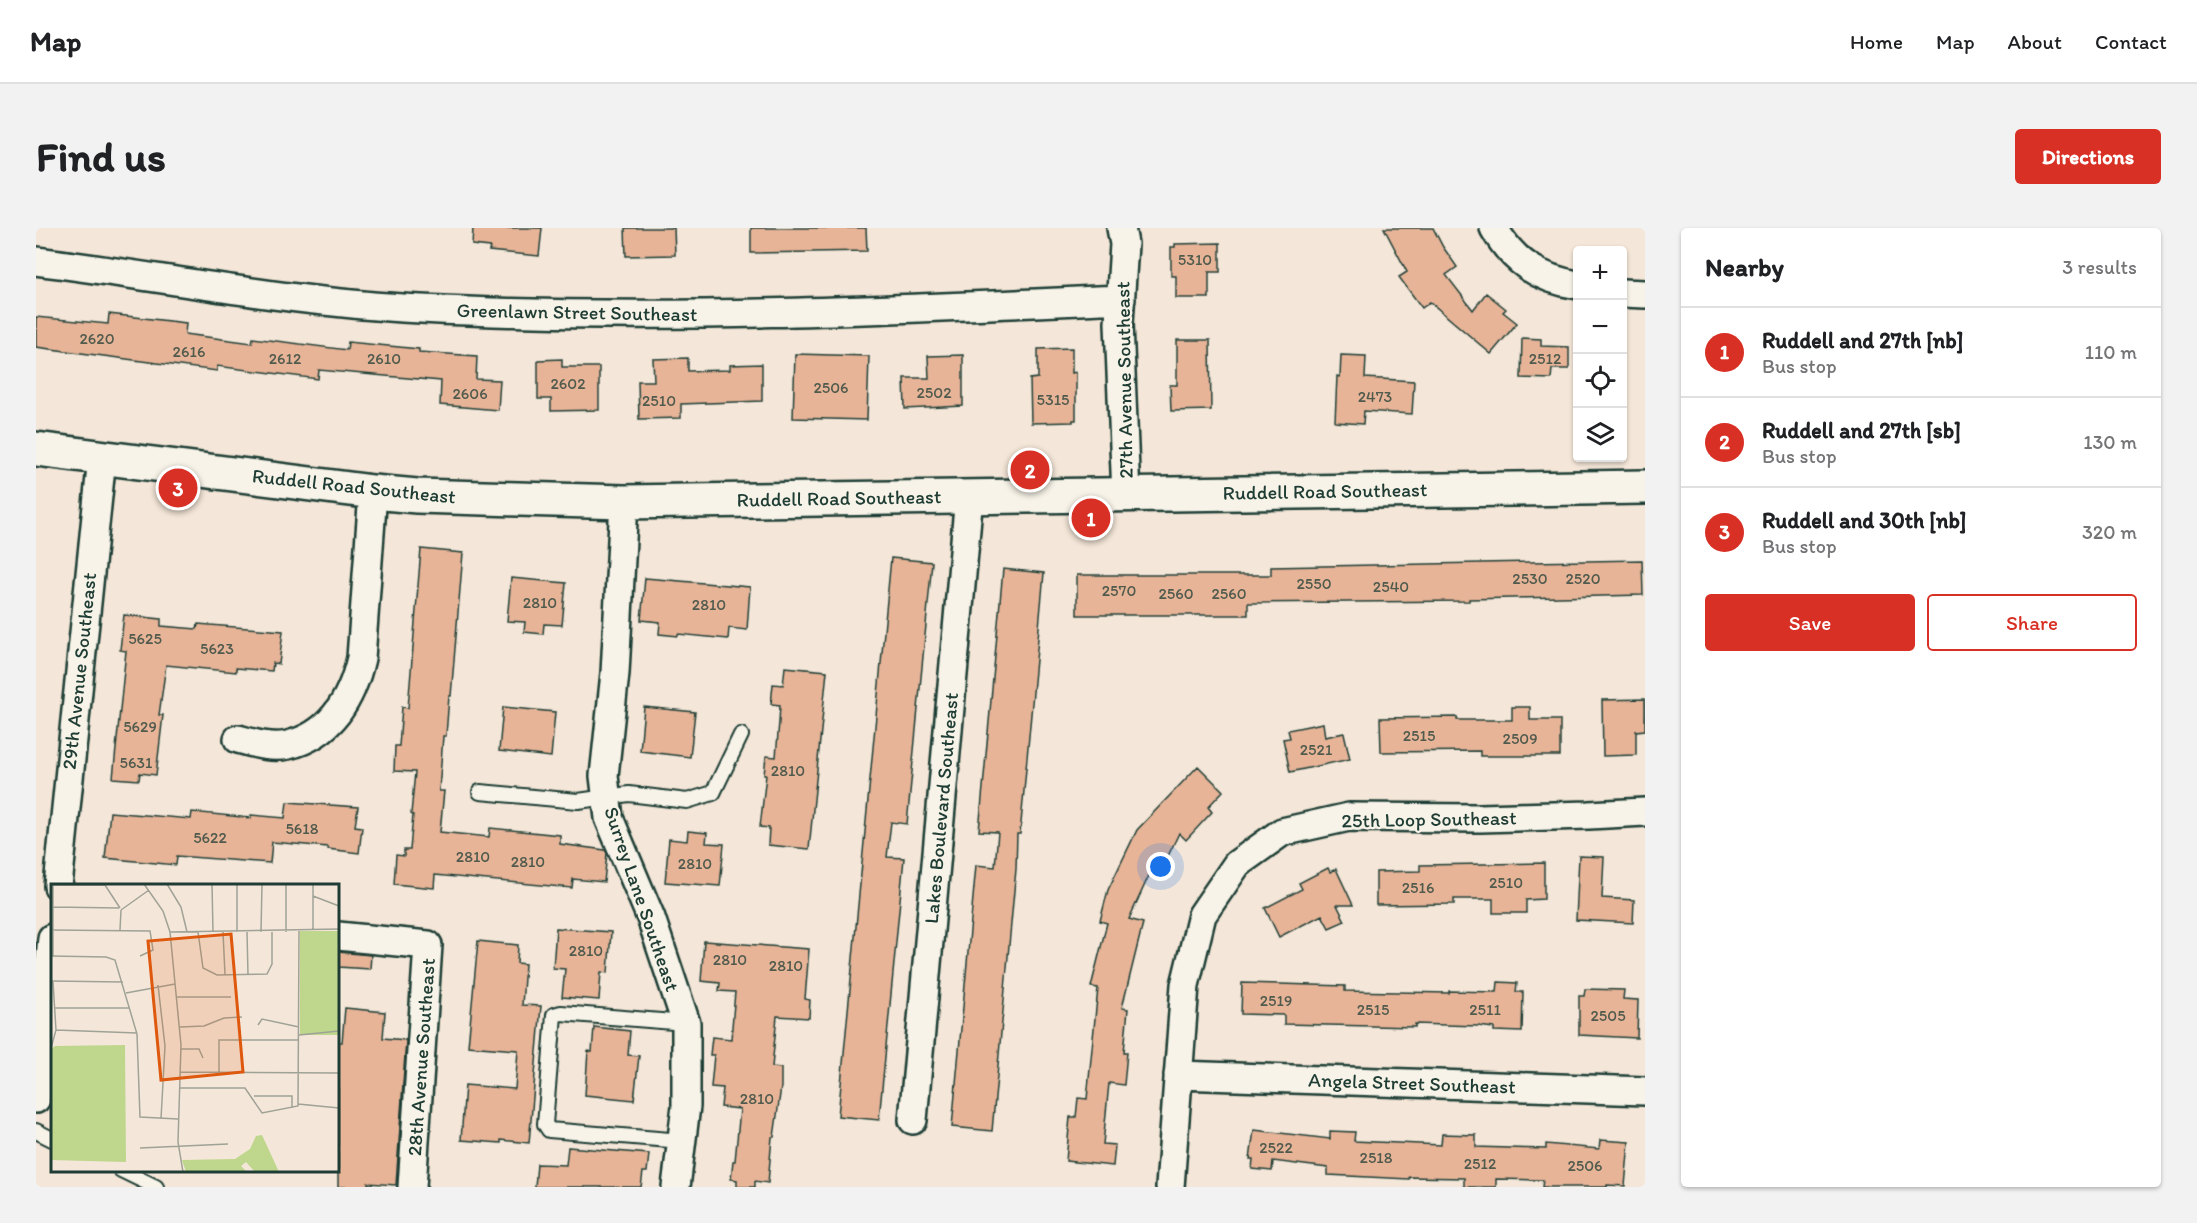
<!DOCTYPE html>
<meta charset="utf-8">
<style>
:root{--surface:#fff;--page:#f2f2f2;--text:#202124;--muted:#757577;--line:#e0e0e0;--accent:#d93025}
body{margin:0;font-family:Itim,sans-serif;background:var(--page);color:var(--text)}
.controls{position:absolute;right:18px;top:18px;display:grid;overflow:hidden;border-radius:6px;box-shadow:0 2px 4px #0004}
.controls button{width:54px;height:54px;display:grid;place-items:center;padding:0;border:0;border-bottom:2px solid var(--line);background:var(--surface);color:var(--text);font:30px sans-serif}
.you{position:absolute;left:1125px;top:639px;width:21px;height:21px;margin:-15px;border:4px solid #fff;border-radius:50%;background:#1a73e8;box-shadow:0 0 0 9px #1a73e833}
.badge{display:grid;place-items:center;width:39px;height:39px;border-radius:50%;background:var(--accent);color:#fff;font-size:20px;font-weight:700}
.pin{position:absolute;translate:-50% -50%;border:3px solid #fff;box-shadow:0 2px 6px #0006}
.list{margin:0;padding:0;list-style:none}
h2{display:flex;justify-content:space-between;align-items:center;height:78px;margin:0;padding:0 24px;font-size:26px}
h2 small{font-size:20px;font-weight:400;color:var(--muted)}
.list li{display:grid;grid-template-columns:39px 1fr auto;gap:18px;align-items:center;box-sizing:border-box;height:90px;padding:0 24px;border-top:2px solid var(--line)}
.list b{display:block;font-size:22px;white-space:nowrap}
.list p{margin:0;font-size:20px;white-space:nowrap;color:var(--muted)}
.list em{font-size:20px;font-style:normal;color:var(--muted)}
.actions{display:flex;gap:12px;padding:18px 24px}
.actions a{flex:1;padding:14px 0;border:2px solid var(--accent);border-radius:6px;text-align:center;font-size:21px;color:var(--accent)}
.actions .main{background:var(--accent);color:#fff}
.icon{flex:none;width:33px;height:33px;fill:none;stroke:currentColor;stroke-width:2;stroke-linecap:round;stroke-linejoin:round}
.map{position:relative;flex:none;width:1609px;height:959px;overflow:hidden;border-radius:6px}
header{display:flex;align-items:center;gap:36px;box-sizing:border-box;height:84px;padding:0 30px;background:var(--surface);border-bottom:2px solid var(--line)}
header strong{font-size:28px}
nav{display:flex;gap:33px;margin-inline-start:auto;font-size:21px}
.intro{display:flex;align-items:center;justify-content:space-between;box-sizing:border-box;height:144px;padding:0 36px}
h1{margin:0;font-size:42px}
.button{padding:15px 27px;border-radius:6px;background:var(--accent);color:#fff;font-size:21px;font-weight:700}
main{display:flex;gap:36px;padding:0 36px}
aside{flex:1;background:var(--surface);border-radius:6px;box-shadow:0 2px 4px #0004}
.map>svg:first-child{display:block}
.building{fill:#e7b498;stroke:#1f3d34;stroke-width:1.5}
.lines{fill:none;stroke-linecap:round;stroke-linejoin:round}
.lane-casing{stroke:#1f3d34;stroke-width:18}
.street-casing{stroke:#1f3d34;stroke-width:32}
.secondary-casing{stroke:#1f3d34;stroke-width:38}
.lane{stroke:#f7f3e8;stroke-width:14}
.street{stroke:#f7f3e8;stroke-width:27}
.secondary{stroke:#f7f3e8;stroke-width:33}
.labels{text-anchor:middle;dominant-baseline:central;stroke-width:4.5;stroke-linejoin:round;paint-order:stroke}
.number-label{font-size:16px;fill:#515b4d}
.street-label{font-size:20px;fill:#1f3d34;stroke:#f7f3e8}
.inset-road{fill:none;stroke:#9fa296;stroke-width:1.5}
.view{fill:#de580e;fill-opacity:0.15;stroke:#de580e;stroke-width:3}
.inset-edge{fill:none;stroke:#1f3d34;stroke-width:3}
</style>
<header>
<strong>Map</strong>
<nav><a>Home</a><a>Map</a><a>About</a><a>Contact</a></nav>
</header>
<div class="intro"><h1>Find us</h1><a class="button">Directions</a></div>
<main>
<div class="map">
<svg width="1609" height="959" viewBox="0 0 1609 959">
<rect width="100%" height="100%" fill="#f4e6d8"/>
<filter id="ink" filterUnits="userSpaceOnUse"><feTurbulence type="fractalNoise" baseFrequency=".0167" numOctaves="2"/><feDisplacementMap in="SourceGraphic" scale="12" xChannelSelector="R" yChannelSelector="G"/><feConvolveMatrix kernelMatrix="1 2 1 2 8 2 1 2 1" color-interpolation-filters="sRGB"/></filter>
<g filter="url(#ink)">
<path class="building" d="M437 0H506L503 28 453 23 454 19 436 17Z
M589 0H638L639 27 590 28Z
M715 0H830L831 23 715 25Z
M1348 0H1397L1407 19 1421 39 1410 47 1437 82 1450 65 1470 81 1467 84 1481 95 1455 126 1394 74 1386 80 1363 49 1371 44Z
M1184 15V44H1173V70H1140V48H1135V19H1139V16Z
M73 86 150 95 149 106 216 115 217 110 311 122 312 114 383 121V124L441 128 440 151 464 152 462 182 404 177 405 153 283 142 282 151 181 138V143L0 119V89L72 96Z
M1486 110 1505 111V118L1533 119V141H1516L1515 151 1485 150Z
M1141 112H1174L1175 182 1135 183 1134 157H1141Z
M1036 120V145L1040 144V192H1037V194L995 195 994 151 1002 150V121Z
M759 126 833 128 831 192 757 190Z
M927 127V178L869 181 868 150H893L892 128Z
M1305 127 1330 128 1329 150 1378 153 1376 186 1328 183 1327 196 1299 194 1301 148 1304 149Z
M652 130V143L694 142V137L726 136V173L645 176V190L603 191 602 153H618L617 131Z
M526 131V139H563V182L515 183V171H502V132Z
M385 321 427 325 415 468H413L410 508H407L403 563H408L404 604 453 609 454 600 524 607V616L569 622 571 625 568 654 537 651 536 660 399 647 398 660 358 656 360 627 368 628V622H374L377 587 375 586 379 544 358 543 359 518H363L366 479 372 480Z
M855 330 896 334 871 596 855 594 851 629 868 630 843 892 802 888Z
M1606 332 1607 367 1433 371V373L1212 375V387H1041V347H1235V339Z
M967 341 1008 345 984 606H981L980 641 956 903 916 899 940 637 959 639 962 604 943 603Z
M475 350 530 355 526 397 508 396 507 406 488 404 489 394 471 393Z
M609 350 714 359 711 402 693 400 692 411 642 406V408L623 406 624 394 605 392Z
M88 387 125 391V398L161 401 162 396 247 403 243 436 237 435 236 443 200 440V444L130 437 123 487H127L120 547 104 545 103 552 77 550 90 423 84 422Z
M749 439 791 443 773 621 732 617 733 600 724 599 730 547H728L730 528 740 529 743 494 744 477 735 476 737 456 747 457Z
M1609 471V502L1600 503V527L1567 528 1566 472Z
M467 479 519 484 515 529 463 523Z
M608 479 659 484 654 529 604 523Z
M1476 479H1494V492H1524V528H1444V523L1345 524 1344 490 1421 489V492H1476Z
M1287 495 1289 509 1308 505 1314 531 1254 544 1247 511 1254 510 1252 502Z
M1162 538 1187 563 1172 579 1176 584 1150 612 1143 605 1124 645 1116 641 1093 691 1107 695 1086 780 1092 781 1088 824H1091L1088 857 1073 855 1067 916 1079 917 1077 938 1030 933 1034 889H1040L1042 870 1051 871 1062 760 1055 759 1071 695 1064 693 1072 662 1101 602Z
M251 574 322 579 319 598 326 599 323 625 292 621V619L236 614 234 635 141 628 140 637 69 630 74 584 155 591 156 584 215 590V587L249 590Z
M652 603 671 605 670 615 688 616 684 658 629 654 633 611 651 613Z
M1543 628 1568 629 1566 670 1598 672 1597 695 1540 692Z
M1508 635V671L1490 672V685H1457V671H1418V676L1340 677V644L1384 643V637Z
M1292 640 1294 644 1300 641 1317 677H1301L1309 693 1293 700 1286 687 1243 709 1229 680 1266 661 1263 655Z
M520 700 575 704 572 745 565 744 563 772 526 769 529 741 517 740Z
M442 713 482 717 481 735 489 736 486 777 505 778 493 915 465 912V915L425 912 429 857 479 861 482 822 432 818Z
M668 713 773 721 769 771 774 772 773 790 741 788 736 839 745 840V859L738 909H736L732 955 719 953V959H701V952L695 951 697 933H699L704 881 685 879 687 860 675 859 678 827H674L676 809 695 811 699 764 683 763 684 755 665 753Z
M302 724 335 727 334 741 302 739Z
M1462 754 1481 755 1480 764H1487L1486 804 1458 803V800L1442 798 1379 796V799L1248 796V787L1205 786 1206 755 1309 758V763L1413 765V763L1461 764Z
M1549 761 1588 762 1587 771 1602 772 1601 810 1543 807V768H1548Z
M309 780 349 784 347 810 370 812 360 957 332 955V959H302V814H306Z
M558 799 594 803 592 827 603 828 598 872 549 867 552 823 556 824Z
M1218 902 1294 911V903L1319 904 1318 913 1405 917 1406 906 1440 907V919L1510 921V916L1563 921 1564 912 1593 914 1589 958 1571 957V959H1506L1507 952 1460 951V959H1428V950L1373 949V951L1292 947V940L1237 933 1236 943 1216 941 1217 931H1214Z
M532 919 613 926 611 944H607L605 959H499L501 936 530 937Z"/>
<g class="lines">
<defs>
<path id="lane" d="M444 564 542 573 593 566 651 573 677 565 705 507
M0 903 16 911
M646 913 513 902 509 896 518 787 525 785 650 795
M85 942 120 959"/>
<path id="street" d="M1085 0 1088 16 1083 95 1090 268
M1458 0C1477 34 1503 51 1542 57
M0 33C128 49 256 75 385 81 618 93 852 82 1085 71
M1586 65 1609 66
M588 274 579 445 568 548 573 590 615 690 650 795V878L640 959
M202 511C217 515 235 521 252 517 295 507 316 470 325 430L337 264
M22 658 66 229
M302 708 392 717 376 959
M1142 847 1609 863
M0 871 16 710
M877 892 933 268
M1134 959 1149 757 1166 687 1201 636 1246 604 1313 589 1444 590 1553 587 1609 584"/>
<path id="secondary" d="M0 221 337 264 381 268 588 274 1609 259"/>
</defs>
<use href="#lane" class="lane-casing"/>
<use href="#street" class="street-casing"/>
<use href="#secondary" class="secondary-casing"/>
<use href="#lane" class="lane"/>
<use href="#street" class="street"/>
<use href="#secondary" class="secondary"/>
</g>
</g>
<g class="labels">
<g class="number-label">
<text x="1159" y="31">5310</text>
<text x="61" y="110">2620</text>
<text x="153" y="123">2616</text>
<text x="249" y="130">2612</text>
<text x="348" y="130">2610</text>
<text x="1509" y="130">2512</text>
<text x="532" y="155">2602</text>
<text x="795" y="159">2506</text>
<text x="898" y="164">2502</text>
<text x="434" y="165">2606</text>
<text x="1339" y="168">2473</text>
<text x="1017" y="171">5315</text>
<text x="623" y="172">2510</text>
<text x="1494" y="350">2530</text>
<text x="1547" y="350">2520</text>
<text x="1278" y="355">2550</text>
<text x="1355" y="358">2540</text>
<text x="1083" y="362">2570</text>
<text x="1140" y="365">2560</text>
<text x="1193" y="365">2560</text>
<text x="504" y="374">2810</text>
<text x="673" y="376">2810</text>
<text x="109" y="410">5625</text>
<text x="181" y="420">5623</text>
<text x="104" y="498">5629</text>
<text x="1383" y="507">2515</text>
<text x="1484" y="510">2509</text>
<text x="1280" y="521">2521</text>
<text x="100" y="534">5631</text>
<text x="752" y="542">2810</text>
<text x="266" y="600">5618</text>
<text x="174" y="609">5622</text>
<text x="437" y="628">2810</text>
<text x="492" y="633">2810</text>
<text x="659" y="635">2810</text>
<text x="1470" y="654">2510</text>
<text x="1382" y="659">2516</text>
<text x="550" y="722">2810</text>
<text x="694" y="731">2810</text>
<text x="750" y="737">2810</text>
<text x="1240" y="772">2519</text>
<text x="1337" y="781">2515</text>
<text x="1449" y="781">2511</text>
<text x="1572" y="787">2505</text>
<text x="721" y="870">2810</text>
<text x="1240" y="919">2522</text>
<text x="1340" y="929">2518</text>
<text x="1444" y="935">2512</text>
<text x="1549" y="937">2506</text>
</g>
<g class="street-label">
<text transform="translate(541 84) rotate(1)">Greenlawn Street Southeast</text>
<text transform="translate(1088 152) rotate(-91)">27th Avenue Southeast</text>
<text transform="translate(318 258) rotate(6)">Ruddell Road Southeast</text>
<text transform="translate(1289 263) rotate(-1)">Ruddell Road Southeast</text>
<text transform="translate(803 270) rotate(-1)">Ruddell Road Southeast</text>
<text transform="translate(43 443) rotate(-84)">29th Avenue Southeast</text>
<text transform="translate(905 580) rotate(-85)">Lakes Boulevard Southeast</text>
<text transform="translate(1393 591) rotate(-1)">25th Loop Southeast</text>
<text transform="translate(606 671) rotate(71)">Surrey Lane Southeast</text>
<text transform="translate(385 829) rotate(-86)">28th Avenue Southeast</text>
<text transform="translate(1376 855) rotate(2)">Angela Street Southeast</text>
</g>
</g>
<g transform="translate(15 656)">
<rect width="288" height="288" fill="#f4e6d8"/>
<path d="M249 47H288V151H249ZM74 161 75 278 0 276V165L4 162ZM211 251 228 288H204L195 278 190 282 196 288H135L131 276 184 275 199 265 205 252Z" fill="#bed78d"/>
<path class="inset-road" d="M93 0 112 27 119 48 130 161 127 258 132 288M116 0 130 23 136 48M161 0 162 48M0 1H54L69 24M2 1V72M262 12 288 22M2 23 68 24M70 26 98 6M0 46 99 47 102 66 89 72M69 46 70 26M262 46V0M119 48 288 45M147 48 152 84 166 91 216 90 221 80V48M172 48 174 91M186 48V0M196 48 197 91M210 48 211 0M235 48V0M0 72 55 73 64 76 86 150 89 233 127 235M0 97 72 98M107 101 114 162 110 235M75 109 124 100M126 113H180M3 124H79M207 141 211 135 248 143M129 143 153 142 173 134 191 133M5 146 86 149M248 151 288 147M0 164 5 146 2 98M130 165H148L152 174M129 188 288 189M168 189V156H248M128 204H194L211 229 247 222 248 47M203 212H241V224M247 220 288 224M89 264 177 260"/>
<path class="view" d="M180 50 192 188 110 196 97 57Z"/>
<rect width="288" height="288" class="inset-edge"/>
</g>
</svg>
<div class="controls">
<button>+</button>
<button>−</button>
<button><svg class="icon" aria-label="locate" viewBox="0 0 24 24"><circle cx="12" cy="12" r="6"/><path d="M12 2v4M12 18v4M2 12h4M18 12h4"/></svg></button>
<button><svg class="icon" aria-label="layers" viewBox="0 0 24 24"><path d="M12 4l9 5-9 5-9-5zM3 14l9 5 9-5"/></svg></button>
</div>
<div class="you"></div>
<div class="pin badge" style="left:1055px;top:290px">1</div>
<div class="pin badge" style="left:994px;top:242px">2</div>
<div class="pin badge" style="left:142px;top:260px">3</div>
</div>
<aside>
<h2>Nearby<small>3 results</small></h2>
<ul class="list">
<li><span class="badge">1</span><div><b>Ruddell and 27th [nb]</b><p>Bus stop</p></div><em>110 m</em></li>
<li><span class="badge">2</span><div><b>Ruddell and 27th [sb]</b><p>Bus stop</p></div><em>130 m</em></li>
<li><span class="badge">3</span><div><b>Ruddell and 30th [nb]</b><p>Bus stop</p></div><em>320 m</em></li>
</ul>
<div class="actions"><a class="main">Save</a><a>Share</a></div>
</aside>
</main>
